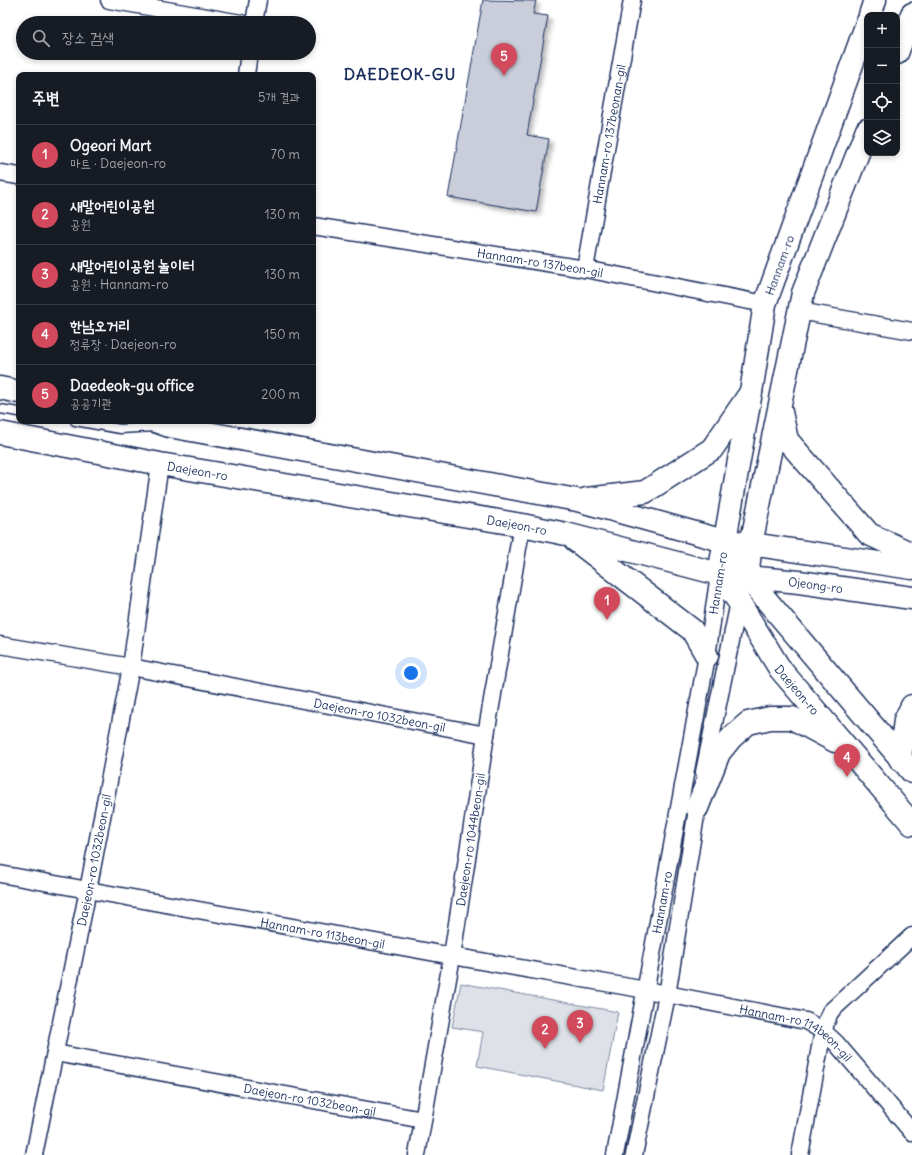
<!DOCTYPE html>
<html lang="ko">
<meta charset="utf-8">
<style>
:root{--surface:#171b24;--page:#20242c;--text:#f1f3f6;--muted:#9ea1a6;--line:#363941;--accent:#d1495b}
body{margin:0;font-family:Delius,"Poor Story",sans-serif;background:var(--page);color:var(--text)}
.controls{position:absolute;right:12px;top:12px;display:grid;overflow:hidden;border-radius:8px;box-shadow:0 2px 6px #0003}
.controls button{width:36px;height:36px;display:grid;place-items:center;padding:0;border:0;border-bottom:1px solid var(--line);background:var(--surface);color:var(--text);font:20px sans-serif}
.you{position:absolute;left:411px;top:673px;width:14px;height:14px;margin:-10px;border:3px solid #fff;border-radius:50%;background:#1a73e8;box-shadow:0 0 0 6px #1a73e833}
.badge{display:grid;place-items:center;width:26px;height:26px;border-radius:50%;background:var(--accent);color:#fff;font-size:13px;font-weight:700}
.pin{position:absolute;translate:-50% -33px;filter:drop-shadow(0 1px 2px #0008)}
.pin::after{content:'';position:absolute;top:21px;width:14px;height:12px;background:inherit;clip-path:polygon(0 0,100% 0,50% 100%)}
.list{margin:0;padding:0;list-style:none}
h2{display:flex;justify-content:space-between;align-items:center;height:52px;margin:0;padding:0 16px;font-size:17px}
h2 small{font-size:13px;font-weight:400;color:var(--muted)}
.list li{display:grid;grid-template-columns:26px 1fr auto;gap:12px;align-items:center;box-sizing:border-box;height:60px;padding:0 16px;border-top:1px solid var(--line)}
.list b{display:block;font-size:15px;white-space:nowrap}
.list p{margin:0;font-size:13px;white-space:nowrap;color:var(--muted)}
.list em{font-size:13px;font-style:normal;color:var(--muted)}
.icon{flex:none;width:22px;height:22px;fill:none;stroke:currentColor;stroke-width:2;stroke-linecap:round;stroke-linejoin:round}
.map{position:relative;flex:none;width:912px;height:1155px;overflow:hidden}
.search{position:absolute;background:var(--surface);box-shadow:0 2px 6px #0003;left:16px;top:16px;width:300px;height:44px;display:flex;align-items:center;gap:10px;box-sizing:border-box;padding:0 14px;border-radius:22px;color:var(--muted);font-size:15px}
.panel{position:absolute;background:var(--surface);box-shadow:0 2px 6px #0003;left:16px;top:72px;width:300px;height:352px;border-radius:8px}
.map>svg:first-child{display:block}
.green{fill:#dee1e7;stroke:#7c88a2}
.building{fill:#caceda;stroke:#1b2f5e;filter:url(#shadow)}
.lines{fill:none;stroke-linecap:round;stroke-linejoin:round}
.service-casing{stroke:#1b2f5e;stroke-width:11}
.minor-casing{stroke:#1b2f5e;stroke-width:19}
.secondary-casing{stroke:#1b2f5e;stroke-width:25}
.primary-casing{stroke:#1b2f5e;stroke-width:25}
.service{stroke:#fff;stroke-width:8}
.minor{stroke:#fff;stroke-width:16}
.secondary{stroke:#fff;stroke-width:22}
.primary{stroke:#fff;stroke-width:22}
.labels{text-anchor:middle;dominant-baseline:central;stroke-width:3;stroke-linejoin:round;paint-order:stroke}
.street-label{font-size:12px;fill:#1b2f5e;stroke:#fff}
.district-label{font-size:16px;font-weight:bold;letter-spacing:1px;fill:#1b2f5e;stroke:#fff}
</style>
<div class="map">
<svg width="912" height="1155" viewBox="0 0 912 1155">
<defs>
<filter id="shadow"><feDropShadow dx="3.5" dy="3.5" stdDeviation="2" flood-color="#0004"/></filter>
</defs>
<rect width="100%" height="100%" fill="#fff"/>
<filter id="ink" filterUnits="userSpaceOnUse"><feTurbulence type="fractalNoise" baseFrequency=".025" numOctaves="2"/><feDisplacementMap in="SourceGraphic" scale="8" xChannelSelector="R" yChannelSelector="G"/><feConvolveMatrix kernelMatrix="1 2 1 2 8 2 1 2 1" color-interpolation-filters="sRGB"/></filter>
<g filter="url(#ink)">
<path class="green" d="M461 983 618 1012 603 1090 477 1066 483 1032 452 1027Z"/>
<path class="building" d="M483 0 536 1 533 14 548 16 527 135 549 139 536 212 448 197Z"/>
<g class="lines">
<defs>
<path id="service" d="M0 409 19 412
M75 421 120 429 156 427"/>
<g id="minor">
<path d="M109 0 241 23"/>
<path d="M254 23 258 0"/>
<path d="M246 75 249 53"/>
<path d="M0 173 19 176"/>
<path id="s1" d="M313 226 585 269 765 304"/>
<path id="s2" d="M585 269 632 0"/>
<path d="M799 311 912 331"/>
<path id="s3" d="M0 645 131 667 486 735"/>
<path d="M704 772 740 597"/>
<path id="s4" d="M0 874 452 956 646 990 806 1021 823 1031 836 1043 912 1132"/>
<path id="s5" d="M55 1053 423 1120"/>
<path id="s6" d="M34 1155 88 890 131 667 160 464"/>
<path id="s7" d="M417 1155 452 956 486 735 522 525"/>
<path id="s8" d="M615 1155 707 656 719 574"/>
<path d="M634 1155 667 995 699 797"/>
<path d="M800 1155 823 1031 830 1012 912 936"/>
</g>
<g id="secondary">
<path d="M870 15 875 0"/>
<path id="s9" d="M867 23 765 304 751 392 719 574 799 582 912 598"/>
<path d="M897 53 912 14"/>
<path d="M781 412 787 440 869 534 912 554"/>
<path d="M736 542 751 544 912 568"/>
<path d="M747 577 751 544 803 293 867 130"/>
</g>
<g id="primary">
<path d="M0 388 19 392"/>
<path d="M155 421 169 426 577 500 724 541 747 577 912 772"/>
<path id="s10" d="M0 433 160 464 522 525 566 534 719 574 739 602 780 669 912 824"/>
<path d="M587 499 645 492 712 449 751 392"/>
<path d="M575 540 692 630 707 656"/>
<path d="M900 759 905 720 912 706"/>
<path d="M697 808 719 753 731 738 748 723 770 718H792L835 741"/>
</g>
</defs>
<use href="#service" class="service-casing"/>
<use href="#minor" class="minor-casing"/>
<use href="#secondary" class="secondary-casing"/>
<use href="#primary" class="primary-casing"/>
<use href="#service" class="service"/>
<use href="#minor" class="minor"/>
<use href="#secondary" class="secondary"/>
<use href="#primary" class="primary"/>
</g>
</g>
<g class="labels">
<g class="street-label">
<text stroke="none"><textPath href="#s2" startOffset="137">Hannam-ro 137beonan-gil</textPath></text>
<text stroke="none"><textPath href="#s1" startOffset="230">Hannam-ro 137beon-gil</textPath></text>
<text transform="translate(779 265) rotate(-70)">Hannam-ro</text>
<text stroke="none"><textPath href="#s10" startOffset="201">Daejeon-ro</textPath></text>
<text stroke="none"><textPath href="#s10" startOffset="525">Daejeon-ro</textPath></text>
<text transform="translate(718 583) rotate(-81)">Hannam-ro</text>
<text stroke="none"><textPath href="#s9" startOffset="670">Ojeong-ro</textPath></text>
<text stroke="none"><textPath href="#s10" startOffset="873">Daejeon-ro</textPath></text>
<text stroke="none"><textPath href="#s3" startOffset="386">Daejeon-ro 1032beon-gil</textPath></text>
<text stroke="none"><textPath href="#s7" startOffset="320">Daejeon-ro 1044beon-gil</textPath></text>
<text stroke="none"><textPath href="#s6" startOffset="301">Daejeon-ro 1032beon-gil</textPath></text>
<text stroke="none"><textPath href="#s8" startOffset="257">Hannam-ro</textPath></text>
<text stroke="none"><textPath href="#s4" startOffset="328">Hannam-ro 113beon-gil</textPath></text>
<text stroke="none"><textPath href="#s4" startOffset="815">Hannam-ro 114beon-gil</textPath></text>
<text stroke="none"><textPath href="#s5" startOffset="259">Daejeon-ro 1032beon-gil</textPath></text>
</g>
<g class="district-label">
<text x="400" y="74">DAEDEOK-GU</text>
</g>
</g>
</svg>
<div class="controls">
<button>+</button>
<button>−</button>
<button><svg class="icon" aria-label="locate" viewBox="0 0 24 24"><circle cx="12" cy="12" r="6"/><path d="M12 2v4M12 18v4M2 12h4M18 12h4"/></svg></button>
<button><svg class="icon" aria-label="layers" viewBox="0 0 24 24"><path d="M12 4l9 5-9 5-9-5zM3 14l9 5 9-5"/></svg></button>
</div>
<div class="you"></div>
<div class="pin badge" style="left:607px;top:620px">1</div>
<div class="pin badge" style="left:545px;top:1049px">2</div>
<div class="pin badge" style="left:580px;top:1043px">3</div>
<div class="pin badge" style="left:847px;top:777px">4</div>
<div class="pin badge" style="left:504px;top:76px">5</div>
<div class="search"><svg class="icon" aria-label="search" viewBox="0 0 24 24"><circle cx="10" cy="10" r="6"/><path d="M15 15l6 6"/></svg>장소 검색</div>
<section class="panel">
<h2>주변<small>5개 결과</small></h2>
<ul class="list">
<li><span class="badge">1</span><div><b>Ogeori Mart</b><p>마트 · Daejeon-ro</p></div><em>70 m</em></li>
<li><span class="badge">2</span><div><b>새말어린이공원</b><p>공원</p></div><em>130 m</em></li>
<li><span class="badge">3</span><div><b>새말어린이공원 놀이터</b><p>공원 · Hannam-ro</p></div><em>130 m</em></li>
<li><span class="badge">4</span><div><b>한남오거리</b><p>정류장 · Daejeon-ro</p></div><em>150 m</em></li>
<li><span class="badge">5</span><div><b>Daedeok-gu office</b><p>공공기관</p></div><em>200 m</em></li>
</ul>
</section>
</div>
